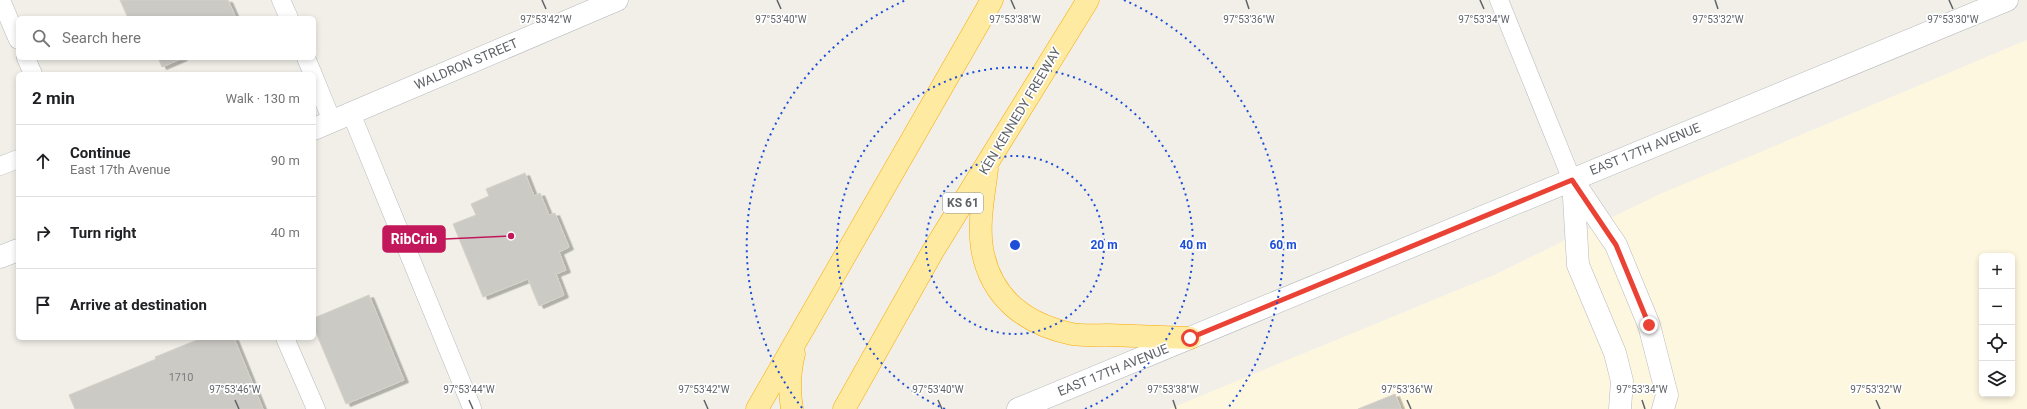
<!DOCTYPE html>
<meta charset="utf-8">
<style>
:root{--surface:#fff;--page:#f2f2f2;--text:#202124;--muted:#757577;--line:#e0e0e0}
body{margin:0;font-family:Roboto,sans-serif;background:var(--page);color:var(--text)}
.controls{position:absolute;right:12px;bottom:12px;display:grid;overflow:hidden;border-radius:6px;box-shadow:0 2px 6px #0003}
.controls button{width:36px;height:36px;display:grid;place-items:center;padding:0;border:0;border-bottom:1px solid var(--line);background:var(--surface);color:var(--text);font:20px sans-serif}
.stop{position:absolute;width:12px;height:12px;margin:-9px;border:3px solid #ea4335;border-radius:50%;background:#fff}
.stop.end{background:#ea4335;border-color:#fff;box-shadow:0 1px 4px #0008}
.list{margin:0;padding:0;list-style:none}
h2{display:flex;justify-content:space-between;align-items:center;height:52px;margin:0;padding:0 16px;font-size:17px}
h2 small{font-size:13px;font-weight:400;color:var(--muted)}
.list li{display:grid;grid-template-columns:26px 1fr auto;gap:12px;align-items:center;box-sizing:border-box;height:72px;padding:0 16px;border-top:1px solid var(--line)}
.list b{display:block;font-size:15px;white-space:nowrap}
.list p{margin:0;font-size:13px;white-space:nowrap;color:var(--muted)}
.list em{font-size:13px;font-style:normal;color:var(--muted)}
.icon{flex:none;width:22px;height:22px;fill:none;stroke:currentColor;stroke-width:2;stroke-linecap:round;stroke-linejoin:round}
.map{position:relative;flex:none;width:2027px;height:409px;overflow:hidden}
.search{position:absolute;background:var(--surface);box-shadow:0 2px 6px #0003;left:16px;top:16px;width:300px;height:44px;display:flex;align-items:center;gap:10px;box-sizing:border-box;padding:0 14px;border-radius:6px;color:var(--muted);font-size:15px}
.panel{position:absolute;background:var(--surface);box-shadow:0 2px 6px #0003;left:16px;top:72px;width:300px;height:268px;border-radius:6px}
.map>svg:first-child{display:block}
.commercial{fill:#fef7e0;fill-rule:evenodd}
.building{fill:#cccac5;stroke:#d6d1c6;filter:url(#shadow)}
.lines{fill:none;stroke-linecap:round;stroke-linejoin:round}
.service-casing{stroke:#b5b8bc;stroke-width:19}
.minor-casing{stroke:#b5b8bc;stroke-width:23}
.tertiary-casing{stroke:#b5b8bc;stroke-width:23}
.trunk-casing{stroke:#f9ab00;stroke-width:23}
.service{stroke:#fff;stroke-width:18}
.minor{stroke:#fff;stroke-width:22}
.tertiary{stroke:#fff;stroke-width:22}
.trunk{stroke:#feeaa1;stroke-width:22}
.route{stroke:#ea4335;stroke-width:5}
.ticks{fill:none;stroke:#5f6368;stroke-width:1.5}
.ring{fill:none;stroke:#1d4ed8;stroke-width:2;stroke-dasharray:2 4}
.labels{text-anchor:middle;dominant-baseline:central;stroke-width:3.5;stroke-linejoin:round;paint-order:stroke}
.number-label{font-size:11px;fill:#7a7d7f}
.shield{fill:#fff;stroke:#8f9295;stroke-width:1}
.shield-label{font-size:12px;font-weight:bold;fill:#5f6368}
.street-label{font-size:13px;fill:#5f6368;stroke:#fff}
.ticks-label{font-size:10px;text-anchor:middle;fill:#5f6368;stroke:#fff;stroke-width:3.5;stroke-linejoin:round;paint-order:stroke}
.centre{fill:#1d4ed8;stroke:#fff;stroke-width:2}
.ring-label{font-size:12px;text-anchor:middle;font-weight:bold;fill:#1d4ed8;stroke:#fff;stroke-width:3.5;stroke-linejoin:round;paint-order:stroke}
.leader{fill:none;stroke:#c2185b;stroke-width:1.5}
.callout-dot{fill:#c2185b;stroke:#fff;stroke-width:1.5}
.callout{fill:#c2185b;stroke:#c2185b;stroke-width:1.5}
.callout-label{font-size:14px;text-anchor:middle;font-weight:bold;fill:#fff}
</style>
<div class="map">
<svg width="2027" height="409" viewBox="0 0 2027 409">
<defs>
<filter id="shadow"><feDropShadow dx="4.5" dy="2.5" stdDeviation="0" flood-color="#0004"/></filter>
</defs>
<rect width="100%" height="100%" fill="#f1efe8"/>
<path class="commercial" d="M2027 40V409H1169L1494 275 1660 194ZM1982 256H2012V394H1982Z"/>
<path class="building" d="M120 0H228L236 18H128Z
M158 58H183L162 67Z
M525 173 534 196 540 193 549 215 555 213 569 247 559 252 566 270 556 274 564 295 539 306 528 279 483 297 453 224 476 215 471 204 489 196 486 189Z
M369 295 404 380 346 404 314 328V318Z
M202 338H234L263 409H75L69 395 156 359 155 357Z
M1395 394 1401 409H1358Z"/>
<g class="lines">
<defs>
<path id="service" d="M1 0 18 40
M281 0 289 18
M1499 0 1572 180
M26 58 33 74
M306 58 313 74
M314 77 332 121
M351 113 472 408
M0 166 18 159
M285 338 316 409"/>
<path id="minor" d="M314 129 617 0
M1572 180 1616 245 1649 325 1667 395 1663 409
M1573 181 1578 265 1615 353 1622 381 1620 409
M0 257 18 250"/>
<path id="tertiary" d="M1018 409 2007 0"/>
<path id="trunk" d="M987 169C984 194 978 223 982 248 990 297 1025 324 1072 334 1083 336 1096 335 1108 335 1135 336 1163 337 1190 338
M757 409 992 0
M792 409C789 390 789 373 794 354
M844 409 933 251 1088 0"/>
</defs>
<use href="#service" class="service-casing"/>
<use href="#minor" class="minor-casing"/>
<use href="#tertiary" class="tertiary-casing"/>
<use href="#trunk" class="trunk-casing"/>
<use href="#service" class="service"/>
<use href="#minor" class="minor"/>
<use href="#tertiary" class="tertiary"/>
<use href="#trunk" class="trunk"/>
</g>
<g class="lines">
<path class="route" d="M1190 338 1572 180 1616 245 1649 325"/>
</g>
<path class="ticks" d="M542 0 546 9M777 0 781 9M1011 0 1015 9M1246 0 1249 9M1480 0 1484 9M1715 0 1718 9M1949 0 1953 9M235 400 239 409M469 400 473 409M704 400 708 409M938 400 942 409M1173 400 1176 409M1407 400 1411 409M1642 400 1645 409M1876 400 1880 409"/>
<g class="ring">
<circle cx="1015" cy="245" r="89"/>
<path d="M945 409A178 178 0 1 1 1085 409"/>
<path d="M802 408A268 268 0 0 1 906 0M1124 0A268 268 0 0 1 1228 408"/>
</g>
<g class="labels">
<g class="number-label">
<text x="181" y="377">1710</text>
</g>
<rect class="shield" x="943" y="193" width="40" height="20" rx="3"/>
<g class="shield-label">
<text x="963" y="203">KS 61</text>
</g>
<g class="street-label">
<text transform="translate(466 64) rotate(-23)">WALDRON STREET</text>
<text transform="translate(1020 111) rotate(-59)">KEN KENNEDY FREEWAY</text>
<text transform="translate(1645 149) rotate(-22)">EAST 17TH AVENUE</text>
<text transform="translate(1113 370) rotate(-22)">EAST 17TH AVENUE</text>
</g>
</g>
<g class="ticks-label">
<text x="546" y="23">97°53'42"W</text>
<text x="781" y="23">97°53'40"W</text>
<text x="1015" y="23">97°53'38"W</text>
<text x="1249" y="23">97°53'36"W</text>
<text x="1484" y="23">97°53'34"W</text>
<text x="1718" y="23">97°53'32"W</text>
<text x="1953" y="23">97°53'30"W</text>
<text x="235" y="393">97°53'46"W</text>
<text x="469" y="393">97°53'44"W</text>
<text x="704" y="393">97°53'42"W</text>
<text x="938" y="393">97°53'40"W</text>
<text x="1173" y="393">97°53'38"W</text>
<text x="1407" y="393">97°53'36"W</text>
<text x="1642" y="393">97°53'34"W</text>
<text x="1876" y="393">97°53'32"W</text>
</g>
<circle cx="1015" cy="245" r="6" class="centre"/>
<g class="ring-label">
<text x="1104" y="249">20 m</text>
<text x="1193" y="249">40 m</text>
<text x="1283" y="249">60 m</text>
</g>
<path class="leader" d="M511 236L445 239"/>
<circle class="callout-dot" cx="511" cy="236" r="4"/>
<rect class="callout" x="383" y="226" width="62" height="26" rx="4"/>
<g class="callout-label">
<text x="414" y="244">RibCrib</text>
</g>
</svg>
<div class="controls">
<button>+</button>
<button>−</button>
<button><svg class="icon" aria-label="locate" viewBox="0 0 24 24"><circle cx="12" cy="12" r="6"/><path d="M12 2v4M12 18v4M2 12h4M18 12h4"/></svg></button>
<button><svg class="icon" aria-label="layers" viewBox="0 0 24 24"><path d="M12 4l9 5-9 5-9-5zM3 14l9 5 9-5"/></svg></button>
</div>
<div class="stop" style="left:1190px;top:338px"></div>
<div class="stop end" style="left:1649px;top:325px"></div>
<div class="search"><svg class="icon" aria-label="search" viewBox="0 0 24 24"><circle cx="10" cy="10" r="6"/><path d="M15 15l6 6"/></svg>Search here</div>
<section class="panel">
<h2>2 min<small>Walk · 130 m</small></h2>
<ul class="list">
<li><svg class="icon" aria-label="ahead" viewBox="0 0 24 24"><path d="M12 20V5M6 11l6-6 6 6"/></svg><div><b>Continue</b><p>East 17th Avenue</p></div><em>90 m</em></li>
<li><svg class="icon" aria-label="right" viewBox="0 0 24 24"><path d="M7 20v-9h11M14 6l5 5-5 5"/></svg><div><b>Turn right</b></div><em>40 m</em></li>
<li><svg class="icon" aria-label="arrive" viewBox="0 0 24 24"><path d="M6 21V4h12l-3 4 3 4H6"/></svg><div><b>Arrive at destination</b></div></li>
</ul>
</section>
</div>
